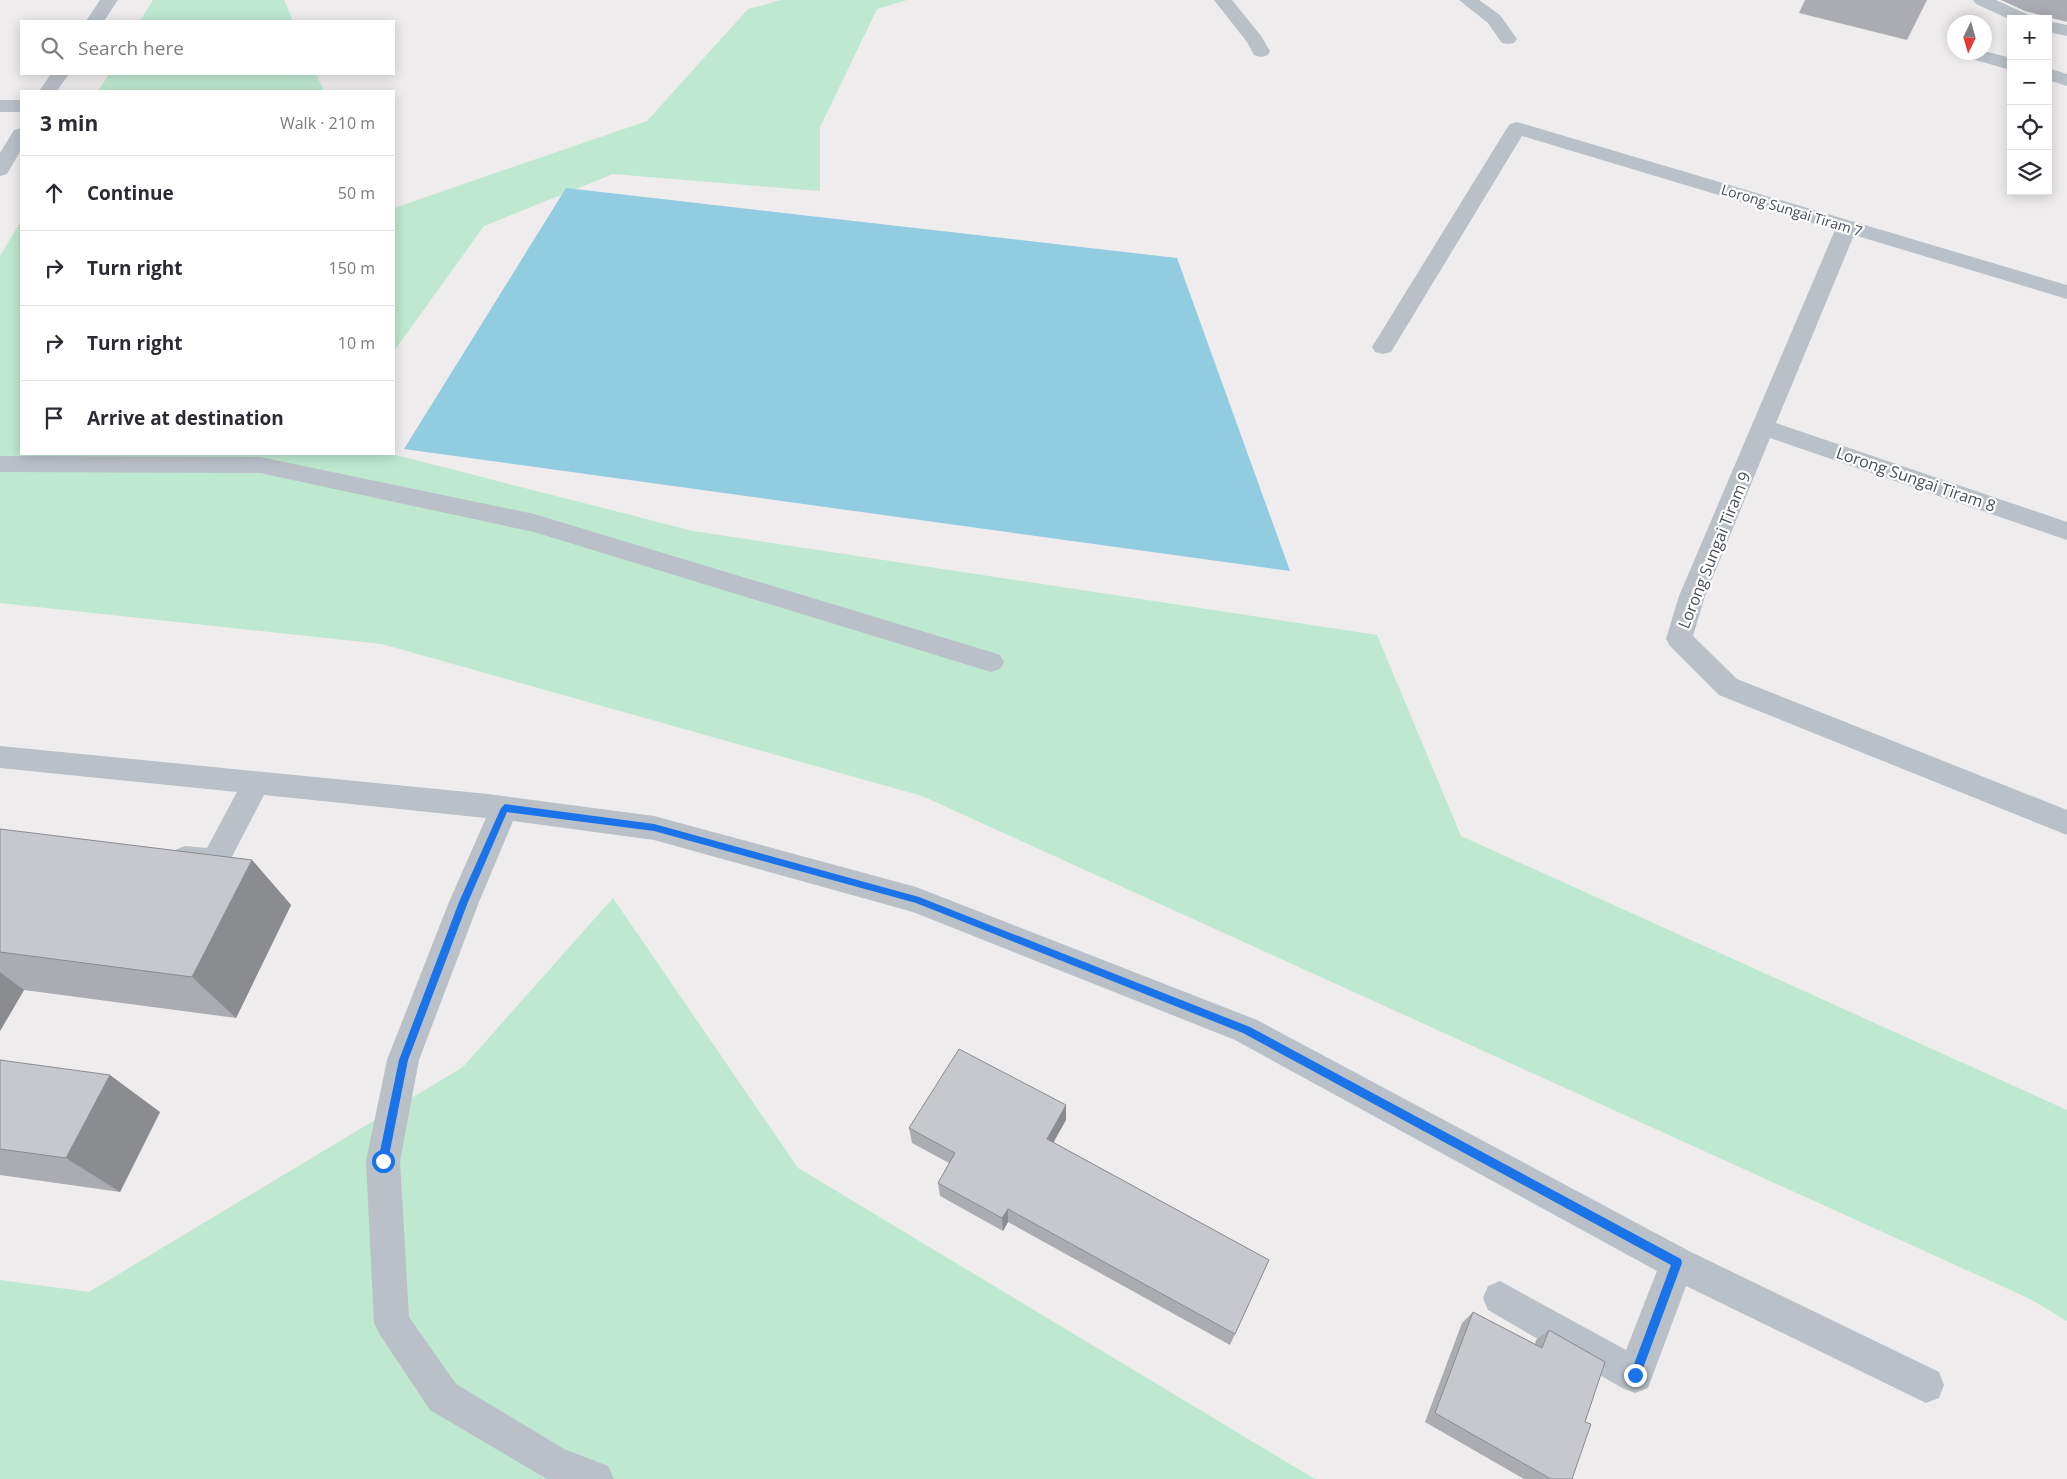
<!DOCTYPE html>
<meta charset="utf-8">
<style>
:root{--surface:#fff;--page:#f2f2f3;--text:#2b2b33;--muted:#7c7c81;--line:#e1e1e2}
body{margin:0;font-family:"Open Sans",sans-serif;background:var(--page);color:var(--text)}
.controls{position:absolute;right:15px;top:15px;display:grid;overflow:hidden;border-radius:0px;box-shadow:0 2px 12px #0003}
.controls button{width:45px;height:45px;display:grid;place-items:center;padding:0;border:0;border-bottom:1px solid var(--line);background:var(--surface);color:var(--text);font:25px sans-serif}
.compass{position:absolute;left:1947px;top:15px;width:45px;height:45px;border-radius:50%;background:var(--surface);box-shadow:0 2px 12px #0003;rotate:185deg}
.stop{position:absolute;width:15px;height:15px;margin:-11px;border:4px solid #1a73e8;border-radius:50%;background:#fff}
.stop.end{background:#1a73e8;border-color:#fff;box-shadow:0 1px 5px #0008}
.list{margin:0;padding:0;list-style:none}
h2{display:flex;justify-content:space-between;align-items:center;height:65px;margin:0;padding:0 20px;font-size:21px}
h2 small{font-size:16px;font-weight:400;color:var(--muted)}
.list li{display:grid;grid-template-columns:32px 1fr auto;gap:15px;align-items:center;box-sizing:border-box;height:75px;padding:0 20px;border-top:1px solid var(--line)}
.list b{display:block;font-size:19px;white-space:nowrap}
.list em{font-size:16px;font-style:normal;color:var(--muted)}
.icon{flex:none;width:28px;height:28px;fill:none;stroke:currentColor;stroke-width:2;stroke-linecap:round;stroke-linejoin:round}
.map{position:relative;flex:none;width:2067px;height:1479px;overflow:hidden}
.search{position:absolute;background:var(--surface);box-shadow:0 2px 12px #0003;left:20px;top:20px;width:375px;height:55px;display:flex;align-items:center;gap:12px;box-sizing:border-box;padding:0 18px;border-radius:0px;color:var(--muted);font-size:19px}
.panel{position:absolute;background:var(--surface);box-shadow:0 2px 12px #0003;left:20px;top:90px;width:375px;height:365px;border-radius:0px}
.map>svg:first-child{display:block}
.green{fill:#bee8d0}
.water{fill:#91cce0}
.lines{fill:none;stroke-linecap:round;stroke-linejoin:round}
.minor{fill:#b9c0c7;fill-rule:evenodd}
.wall{fill:#abacb1}
.shaded-wall{fill:#8b8c90}
.building{fill:#c7c8ce;stroke:#8b8c90}
.route{fill:#1a73e8}
.labels{text-anchor:middle;dominant-baseline:central;stroke-width:4.5;stroke-linejoin:round;paint-order:stroke}
.far-street-label{font-size:14px;fill:#474e57;stroke:#fff}
.street-label{font-size:16px;fill:#474e57;stroke:#fff}
</style>
<div class="map">
<svg width="2067" height="1479" viewBox="0 0 2067 1479">
<rect width="100%" height="100%" fill="#eeecec"/>
<path class="green" d="M153 0H284L293 21H140Z
M781 0H907L877 9 820 127V191L613 174 484 226 394 351V208L647 121 748 9Z
M109 74H316L324 91H98Z
M21 221V454H392L693 531 1377 635 1461 836 2067 1110V1321L2028 1298 922 796 382 644 0 603V256Z
M613 898 798 1168 1315 1479H0V1280L89 1292 463 1067Z"/>
<path class="water" d="M566 188 1177 258 1290 571 404 449Z"/>
<g class="lines">
<path class="minor" d="M100 0H118L104 21H86Z
M1214 0H1232L1261 36 1270 51 1268 55 1261 57 1254 55 1247 42Z
M1459 0H1479L1500 15 1517 39 1514 43 1508 44 1502 43 1488 23Z
M1973 0H1996L2029 15 2032 19 2011 20 1976 4Z
M2048 21 2067 25V36L2048 32Z
M1984 51 2011 58V70L1964 57 1962 53Z
M2048 68 2067 74V86L2048 80Z
M51 74H69L57 91H39Z
M0 100H21V112H0Z
M1517 122 2067 285V299L1854 235 1776 423 2067 522V540L1770 438 1705 596 1693 636 1737 679 2067 810V835L1719 695 1670 646 1666 639 1679 596 1835 230 1522 136 1391 352 1383 354 1375 352 1372 347 1507 128 1510 124Z
M21 128V150L7 174 0 176V153L14 130Z
M0 456 260 457 534 514 991 652 1000 655 1004 662 1000 669 991 672 534 532 260 473 0 472Z
M0 746 488 794 654 816 916 887 1257 1020 1689 1251 1939 1372 1944 1385 1939 1398 1926 1403 1686 1286 1648 1388 1635 1393 1622 1388 1488 1310 1483 1298 1488 1286 1500 1281 1626 1350 1657 1271 1235 1040 913 912 654 840 513 821 479 902 419 1060 400 1161 409 1317 456 1384 564 1449 608 1466 614 1479H547L430 1410 380 1335 374 1323 366 1161 387 1060 449 902 486 818 264 795 225 870C209 876 191 874 175 868L170 859 175 850 185 846 207 848 237 792 0 768Z"/>
</g>
<path class="wall" d="M1805 0H1927L1907 40 1799 13Z
M2001 0H2067V22L2025 11Z
M0 829 252 860 291 905 236 1018 24 990 0 1031Z
M0 1060 160 1112 120 1192 0 1175Z
M1066 1105V1120L1053 1142 1269 1260 1230 1345 1008 1222 1003 1231 940 1196 938 1183 949 1163 912 1143 909 1128Z
M1473 1312 1535 1344 1536 1340 1549 1330 1585 1422 1572 1479H1524L1425 1422 1462 1323Z"/>
<path class="shaded-wall" d="M252 860 291 905 236 1018 192 977Z
M0 972 24 990 0 1031Z
M110 1075 160 1112 120 1192 66 1158Z
M1066 1105V1120L1047 1154V1139Z
M1008 1209V1222L1003 1231 1002 1218Z"/>
<path class="building" d="M0 829 252 860 192 977 0 952Z
M959 1049 1066 1105 1047 1139 1269 1260 1235 1334 1008 1209 1002 1218 938 1183 955 1153 909 1128Z
M0 1060 110 1075 66 1158 0 1149Z
M1473 1312 1542 1348 1549 1330 1605 1362 1585 1422 1591 1424 1572 1479H1551L1435 1413Z"/>
<path class="route" d="M505 804 654 824 919 897 1250 1027 1681 1259 1682 1263 1639 1379 1635 1380 1632 1379 1630 1375 1671 1265 1243 1033 916 903 654 831 507 812 468 902 408 1060 388 1161 386 1164H379L378 1161 399 1060 459 902 501 808Z"/>
<g class="labels">
<g class="far-street-label">
<text transform="translate(1792 210) rotate(17)">Lorong Sungai Tiram 7</text>
</g>
<g class="street-label">
<text transform="translate(1916 479) rotate(19)">Lorong Sungai Tiram 8</text>
<text transform="translate(1714 550) rotate(-68)">Lorong Sungai Tiram 9</text>
</g>
</g>
</svg>
<div class="controls">
<button>+</button>
<button>−</button>
<button><svg class="icon" aria-label="locate" viewBox="0 0 24 24"><circle cx="12" cy="12" r="6"/><path d="M12 2v4M12 18v4M2 12h4M18 12h4"/></svg></button>
<button><svg class="icon" aria-label="layers" viewBox="0 0 24 24"><path d="M12 4l9 5-9 5-9-5zM3 14l9 5 9-5"/></svg></button>
</div>
<svg class="compass" viewBox="-18 -18 36 36"><path d="M0-13l5 13h-10z" fill="#e53935"/><path d="M0 13l5-13h-10z" fill="#7c7c81"/></svg>
<div class="stop" style="left:383px;top:1161px"></div>
<div class="stop end" style="left:1635px;top:1375px"></div>
<div class="search"><svg class="icon" aria-label="search" viewBox="0 0 24 24"><circle cx="10" cy="10" r="6"/><path d="M15 15l6 6"/></svg>Search here</div>
<section class="panel">
<h2>3 min<small>Walk · 210 m</small></h2>
<ul class="list">
<li><svg class="icon" aria-label="ahead" viewBox="0 0 24 24"><path d="M12 20V5M6 11l6-6 6 6"/></svg><div><b>Continue</b></div><em>50 m</em></li>
<li><svg class="icon" aria-label="right" viewBox="0 0 24 24"><path d="M7 20v-9h11M14 6l5 5-5 5"/></svg><div><b>Turn right</b></div><em>150 m</em></li>
<li><svg class="icon" aria-label="right" viewBox="0 0 24 24"><path d="M7 20v-9h11M14 6l5 5-5 5"/></svg><div><b>Turn right</b></div><em>10 m</em></li>
<li><svg class="icon" aria-label="arrive" viewBox="0 0 24 24"><path d="M6 21V4h12l-3 4 3 4H6"/></svg><div><b>Arrive at destination</b></div></li>
</ul>
</section>
</div>
